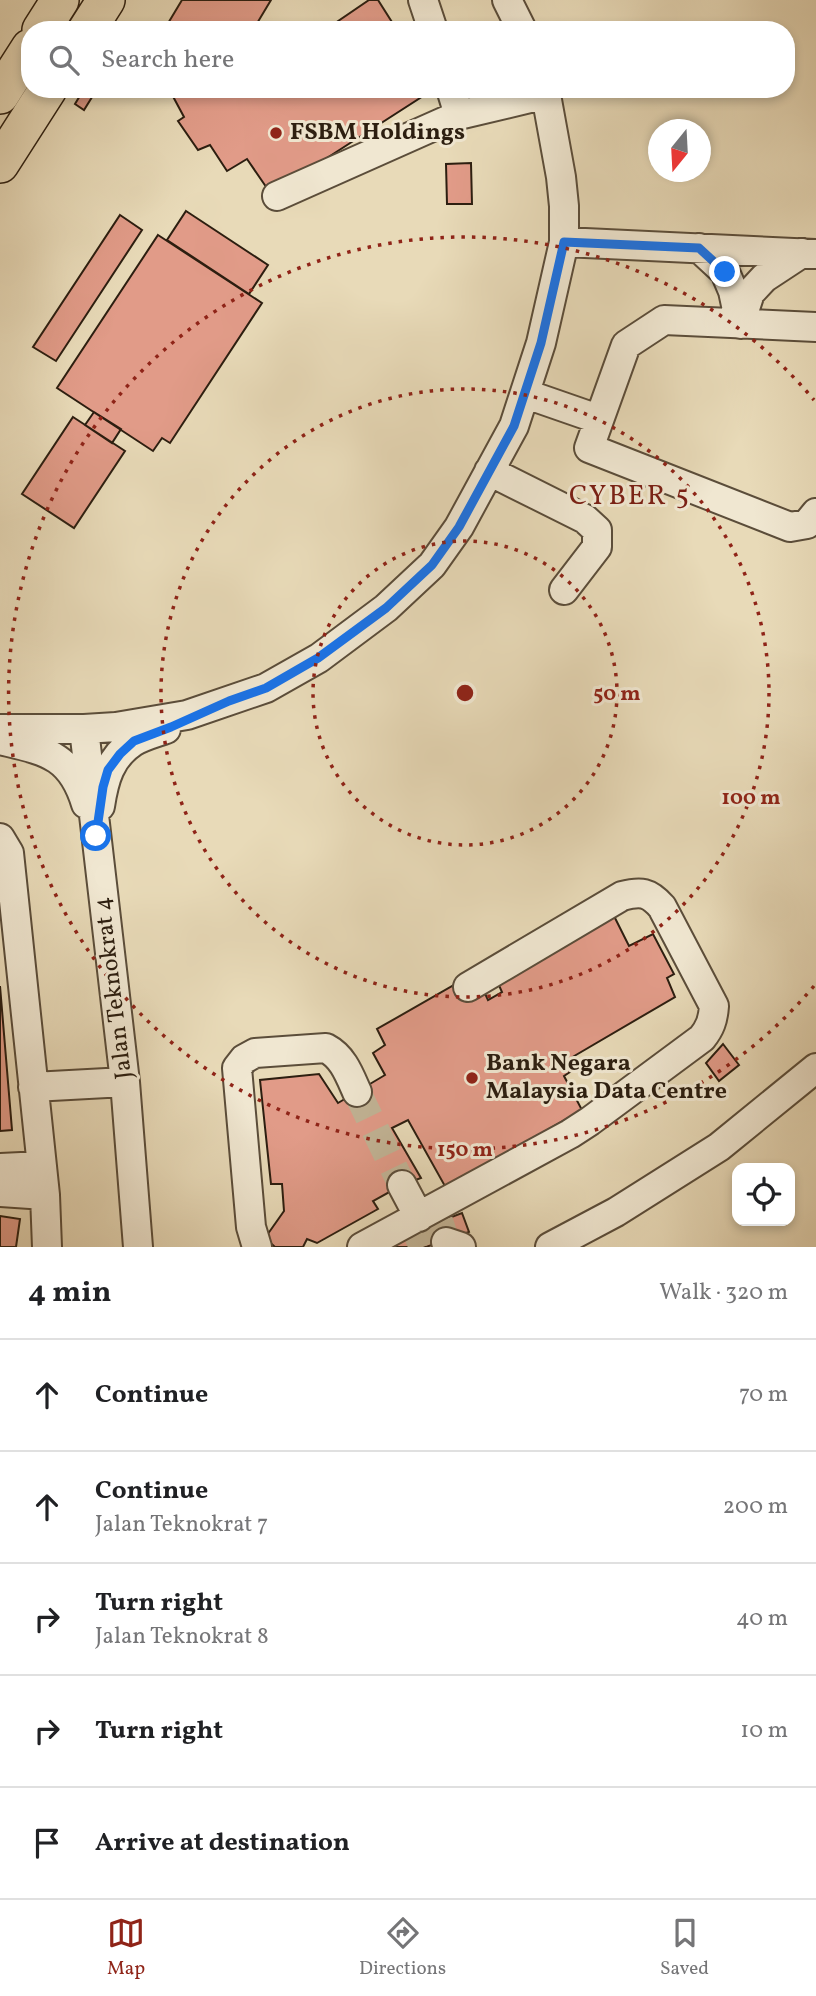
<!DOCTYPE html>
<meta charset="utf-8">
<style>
:root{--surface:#fff;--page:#f6f6f6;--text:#202124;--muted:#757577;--line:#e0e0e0;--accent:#8f2418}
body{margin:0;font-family:Vollkorn,serif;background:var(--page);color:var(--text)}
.controls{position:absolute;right:21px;bottom:21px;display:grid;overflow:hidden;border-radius:14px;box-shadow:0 4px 10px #0003}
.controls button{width:63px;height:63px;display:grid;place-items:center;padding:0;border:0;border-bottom:2px solid var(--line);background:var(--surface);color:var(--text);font:35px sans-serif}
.compass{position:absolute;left:648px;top:119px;width:63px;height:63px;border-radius:50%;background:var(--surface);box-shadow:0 4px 10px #0003;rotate:198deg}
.stop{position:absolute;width:21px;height:21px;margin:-16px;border:5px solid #1a73e8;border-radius:50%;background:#fff}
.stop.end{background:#1a73e8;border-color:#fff;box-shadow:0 2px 7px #0008}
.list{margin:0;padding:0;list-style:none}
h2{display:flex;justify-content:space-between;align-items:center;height:91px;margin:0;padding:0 28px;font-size:30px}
h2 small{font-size:23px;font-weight:400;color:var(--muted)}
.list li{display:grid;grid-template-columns:46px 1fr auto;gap:21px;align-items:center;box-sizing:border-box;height:112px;padding:0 28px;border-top:2px solid var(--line)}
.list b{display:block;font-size:26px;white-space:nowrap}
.list p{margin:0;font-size:23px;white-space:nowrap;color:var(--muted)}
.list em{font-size:23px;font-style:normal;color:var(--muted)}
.icon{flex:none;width:38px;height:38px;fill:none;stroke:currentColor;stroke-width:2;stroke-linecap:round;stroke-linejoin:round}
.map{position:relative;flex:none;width:816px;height:1247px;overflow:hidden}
.search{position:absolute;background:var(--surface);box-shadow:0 4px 10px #0003;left:21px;right:21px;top:21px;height:77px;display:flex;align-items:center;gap:18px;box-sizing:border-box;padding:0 24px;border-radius:28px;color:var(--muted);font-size:26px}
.sheet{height:651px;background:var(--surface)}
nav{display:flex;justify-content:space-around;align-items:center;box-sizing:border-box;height:98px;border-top:2px solid var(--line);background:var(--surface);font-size:19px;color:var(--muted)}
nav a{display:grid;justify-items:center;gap:4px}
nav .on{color:var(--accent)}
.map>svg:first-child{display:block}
.building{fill:#e19b88;stroke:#2c1e10;stroke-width:2}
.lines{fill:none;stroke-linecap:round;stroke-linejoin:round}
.minor-tunnel{stroke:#c2b496;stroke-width:28;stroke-dasharray:28 14;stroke-linecap:butt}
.minor-casing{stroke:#5b4d3a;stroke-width:32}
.major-casing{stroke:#2c1e10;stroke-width:40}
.minor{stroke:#f0e7d1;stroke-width:28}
.major{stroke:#e8dab8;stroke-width:37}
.route{stroke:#1a73e8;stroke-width:9}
.ring{fill:none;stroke:#8f2418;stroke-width:3.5;stroke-dasharray:3.5 7}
.poi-dot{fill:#8f2418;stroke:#f0e7d1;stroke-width:2.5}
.labels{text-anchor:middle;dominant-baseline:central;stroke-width:6;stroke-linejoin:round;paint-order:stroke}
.poi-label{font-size:24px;font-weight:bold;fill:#2c1e10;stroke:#f0e7d1;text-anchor:start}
.street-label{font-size:24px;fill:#2c1e10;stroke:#f0e7d1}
.quarter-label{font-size:28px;letter-spacing:2px;fill:#7a1f14;stroke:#f0e7d1}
.centre{fill:#8f2418;stroke:#f0e7d1;stroke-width:3.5}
.ring-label{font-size:21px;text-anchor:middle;font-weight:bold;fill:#8f2418;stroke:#f0e7d1;stroke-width:6;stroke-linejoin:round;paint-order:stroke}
</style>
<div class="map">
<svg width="816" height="1247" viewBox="0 0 816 1247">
<rect width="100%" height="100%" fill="#e8dab8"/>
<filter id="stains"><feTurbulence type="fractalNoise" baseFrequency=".00286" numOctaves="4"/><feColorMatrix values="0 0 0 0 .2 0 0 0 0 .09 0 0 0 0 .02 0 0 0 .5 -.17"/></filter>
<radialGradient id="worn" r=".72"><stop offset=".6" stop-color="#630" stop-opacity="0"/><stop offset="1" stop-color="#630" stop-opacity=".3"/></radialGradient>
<path class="building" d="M182 0H271L253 30H164Z
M369 0H378L397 30H325Z
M84 89H97L84 110 75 104Z
M169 89H434L271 194 247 159 227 171 210 145 198 150 178 121 184 117Z
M471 163 472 204H447L446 164Z
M186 211 268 265 249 294 167 240Z
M120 215 142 230 56 361 33 347Z
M158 235 262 303 170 443 162 438 153 451 57 388Z
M94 412 121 429 112 443 85 425Z
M73 417 125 451 74 528 22 494Z
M613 914 629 946 653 934 674 974 667 978 675 997 564 1062 570 1072 564 1076 582 1110 446 1188 408 1120 392 1128 421 1178 402 1185 373 1201 378 1209 317 1243 307 1239 303 1247H275L265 1238 284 1211 282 1184H271L260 1080 319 1074 338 1103 385 1075 373 1053 385 1045 377 1029 454 985 460 998 482 987 488 1000 502 992 497 981Z
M0 986 12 1130 0 1131Z
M723 1044 739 1065 719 1081 706 1063Z
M462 1213 469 1232 426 1247H373Z
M0 1216 20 1219 16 1247H0Z"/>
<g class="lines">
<path class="minor-tunnel" d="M357 1092 402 1185
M439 1221 445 1239
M416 1231 423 1247"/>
<defs>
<path id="minor" d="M423 0 433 30
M507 0 522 30
M451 89 459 115 547 94
M277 196 459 115
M564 242 816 254
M699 248 725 272 733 291 740 324 750 293 764 278 802 253
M816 327 664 320 626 345 589 448 790 527 807 524 816 513
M526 394 598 419
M489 471 585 519 597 530V547L564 590
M0 729H84L116 727 187 715 266 688 319 658 386 608 432 565 459 527 514 426 541 343 564 242V206L561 177 545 89
M84 729 125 1082 138 1247
M0 740C45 751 71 754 86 804
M100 806C104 780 110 757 133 742 143 736 155 733 166 729
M0 838 9 853 45 1195 47 1247
M33 1087 125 1082
M0 1168 42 1166
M402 1185 419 1217
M0 1192 45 1195
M446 1242 461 1247
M257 1247 251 1227 237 1068 244 1059 255 1053 326 1048C343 1057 349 1074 357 1092
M362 1247 570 1134 590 1121 702 1038C710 1028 713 1020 714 1006L662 907C649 892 641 891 622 896L468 987
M550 1247 616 1212 719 1147 816 1068"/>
<path id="major" d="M41 30 60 0
M87 30 106 0
M0 95 30 48
M0 164 48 89"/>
</defs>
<use href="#minor" class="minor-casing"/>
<use href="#major" class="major-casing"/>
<use href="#minor" class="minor"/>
<use href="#major" class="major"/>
</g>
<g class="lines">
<path class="route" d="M96 836 103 787 108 770 120 754 134 741 171 727 229 701 266 688 318 658 386 608 432 565 459 527 514 426 541 343 564 242 699 248 725 272"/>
</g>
<g class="ring">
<circle cx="465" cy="693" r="152"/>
<circle cx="465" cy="693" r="304"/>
<path d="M814 986A456 456 0 1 1 814 400"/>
</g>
<g class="poi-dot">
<circle cx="276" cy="133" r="7"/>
<circle cx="472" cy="1078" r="7"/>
</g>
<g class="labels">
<g class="poi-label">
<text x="290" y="133">FSBM Holdings</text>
<text x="486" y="1064">Bank Negara<tspan x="486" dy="28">Malaysia Data Centre</tspan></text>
</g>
<g class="street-label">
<text transform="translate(114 988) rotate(-97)">Jalan Teknokrat 4</text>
</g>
<g class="quarter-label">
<text x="630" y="496">CYBER 5</text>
</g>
</g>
<circle cx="465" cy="693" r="10" class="centre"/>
<g class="ring-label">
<text x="617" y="700">50 m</text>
<text x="751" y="804">100 m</text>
<text x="465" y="1156">150 m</text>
</g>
<rect width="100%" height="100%" filter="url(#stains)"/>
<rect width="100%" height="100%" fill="url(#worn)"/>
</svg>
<div class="controls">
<button><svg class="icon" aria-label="locate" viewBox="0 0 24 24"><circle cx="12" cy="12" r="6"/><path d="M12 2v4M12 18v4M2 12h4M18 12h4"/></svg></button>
</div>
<svg class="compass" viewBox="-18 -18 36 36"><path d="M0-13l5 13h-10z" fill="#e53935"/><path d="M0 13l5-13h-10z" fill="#757577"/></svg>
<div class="stop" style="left:96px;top:836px"></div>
<div class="stop end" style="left:725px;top:272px"></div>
<div class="search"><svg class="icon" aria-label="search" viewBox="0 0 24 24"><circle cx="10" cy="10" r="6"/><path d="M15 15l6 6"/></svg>Search here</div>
</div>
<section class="sheet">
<h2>4 min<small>Walk · 320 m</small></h2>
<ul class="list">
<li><svg class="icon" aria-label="ahead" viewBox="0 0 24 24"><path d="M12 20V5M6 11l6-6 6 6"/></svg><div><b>Continue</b></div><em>70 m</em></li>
<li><svg class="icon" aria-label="ahead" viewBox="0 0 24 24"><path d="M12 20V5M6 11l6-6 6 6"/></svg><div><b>Continue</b><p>Jalan Teknokrat 7</p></div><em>200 m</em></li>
<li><svg class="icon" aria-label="right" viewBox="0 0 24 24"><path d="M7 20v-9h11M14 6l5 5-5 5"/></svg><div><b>Turn right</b><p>Jalan Teknokrat 8</p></div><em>40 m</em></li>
<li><svg class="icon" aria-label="right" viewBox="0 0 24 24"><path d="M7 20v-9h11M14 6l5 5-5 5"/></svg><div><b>Turn right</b></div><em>10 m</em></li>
<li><svg class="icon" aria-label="arrive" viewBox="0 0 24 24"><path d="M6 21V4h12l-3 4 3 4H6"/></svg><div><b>Arrive at destination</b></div></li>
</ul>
</section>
<nav>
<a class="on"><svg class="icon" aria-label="map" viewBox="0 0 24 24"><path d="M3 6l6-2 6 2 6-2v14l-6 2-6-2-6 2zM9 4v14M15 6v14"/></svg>Map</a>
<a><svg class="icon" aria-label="directions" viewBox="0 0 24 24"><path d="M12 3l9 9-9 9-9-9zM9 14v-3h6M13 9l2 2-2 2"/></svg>Directions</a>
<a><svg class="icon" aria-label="saved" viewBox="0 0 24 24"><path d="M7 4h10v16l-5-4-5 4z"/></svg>Saved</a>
</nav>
